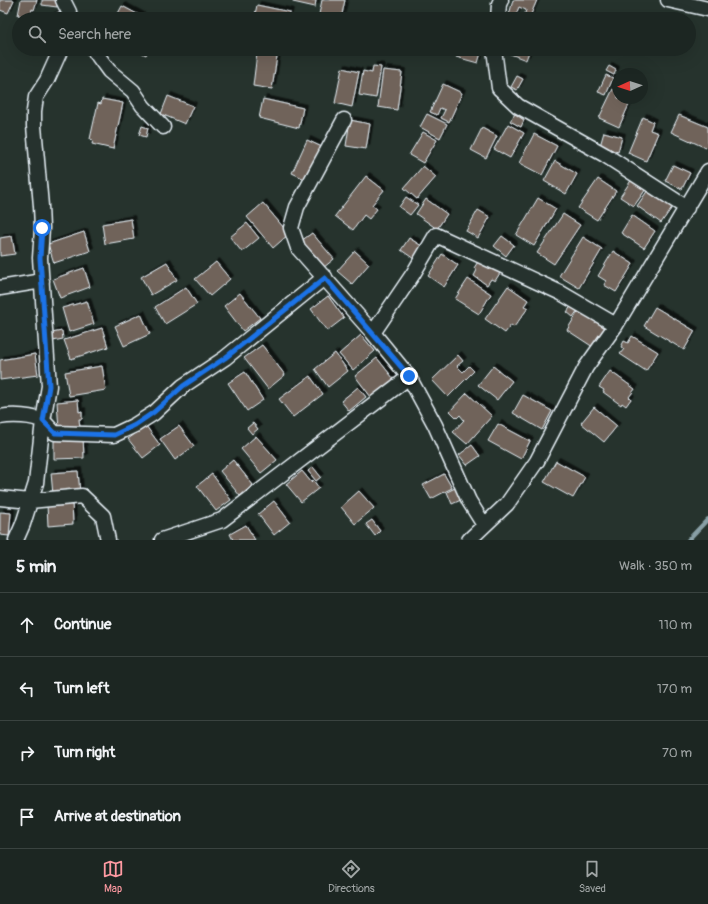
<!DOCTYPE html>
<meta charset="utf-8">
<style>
:root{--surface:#1c2622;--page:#252e2a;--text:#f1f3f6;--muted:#a0a5a5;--line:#3a4340;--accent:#ff9aa2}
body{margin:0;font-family:Pangolin,sans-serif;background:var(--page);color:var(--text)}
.compass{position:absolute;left:612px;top:68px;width:36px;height:36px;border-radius:50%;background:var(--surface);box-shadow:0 4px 16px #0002;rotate:267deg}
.stop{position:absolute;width:12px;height:12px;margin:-9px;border:3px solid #1a73e8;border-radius:50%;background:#fff}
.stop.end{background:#1a73e8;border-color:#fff;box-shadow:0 1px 4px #0008}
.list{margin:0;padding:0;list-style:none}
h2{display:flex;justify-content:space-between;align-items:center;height:52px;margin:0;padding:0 16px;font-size:17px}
h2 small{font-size:13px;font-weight:400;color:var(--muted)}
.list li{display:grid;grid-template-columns:26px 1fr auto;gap:12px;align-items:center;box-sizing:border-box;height:64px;padding:0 16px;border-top:1px solid var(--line)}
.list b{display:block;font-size:15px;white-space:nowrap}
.list em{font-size:13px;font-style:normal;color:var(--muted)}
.icon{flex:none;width:22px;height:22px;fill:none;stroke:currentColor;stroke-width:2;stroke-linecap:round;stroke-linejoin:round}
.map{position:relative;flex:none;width:708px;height:540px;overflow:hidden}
.search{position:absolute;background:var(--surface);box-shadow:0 4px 16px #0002;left:12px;right:12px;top:12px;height:44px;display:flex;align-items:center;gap:10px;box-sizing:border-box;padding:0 14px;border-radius:22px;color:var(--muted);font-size:15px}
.sheet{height:308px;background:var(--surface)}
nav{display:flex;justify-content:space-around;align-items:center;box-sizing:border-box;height:56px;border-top:1px solid var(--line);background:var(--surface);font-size:11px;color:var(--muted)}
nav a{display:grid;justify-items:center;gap:2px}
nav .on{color:var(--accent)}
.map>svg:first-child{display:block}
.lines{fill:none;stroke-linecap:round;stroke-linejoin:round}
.stream{stroke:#89a0a6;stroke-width:4}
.building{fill:#70645a;stroke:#e8f1f8;filter:url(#shadow)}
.minor-casing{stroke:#e8f1f8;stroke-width:17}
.minor{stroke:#26332d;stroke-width:14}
.route{stroke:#1a73e8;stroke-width:5}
</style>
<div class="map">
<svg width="708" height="540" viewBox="0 0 708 540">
<defs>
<filter id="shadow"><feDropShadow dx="3.5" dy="-3.5" stdDeviation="0" flood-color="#0009"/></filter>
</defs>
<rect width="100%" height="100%" fill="#26332d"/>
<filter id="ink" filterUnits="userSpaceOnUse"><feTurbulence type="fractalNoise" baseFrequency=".025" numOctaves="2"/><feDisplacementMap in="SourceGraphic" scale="8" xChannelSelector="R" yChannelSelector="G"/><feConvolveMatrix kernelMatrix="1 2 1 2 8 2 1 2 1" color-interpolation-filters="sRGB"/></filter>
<g filter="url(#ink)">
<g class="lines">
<path class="stream" d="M688 540 708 519"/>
</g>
<path class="building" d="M0 0H14L8 13 0 10Z
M21 0H37L34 10 32 9 30 18 18 15Z
M42 0H58L57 7 42 5Z
M294 0H316L315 7 293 2Z
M322 0H345L341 19H318Z
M513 0H537L529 19H523L526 10 519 7 514 19H508Z
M257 5 290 12 288 19H254Z
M122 6 141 16 140 19H115Z
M59 12 63 19H46Z
M134 49H149L146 55Z
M347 49H361V52Z
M458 49H482L478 63 456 57Z
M506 49H530L526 60 505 52Z
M257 53 277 56 272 89 253 86Z
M373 66 381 67 376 98 359 95 363 71 372 73Z
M609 66 616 70 614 75 606 71Z
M342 68 359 72 352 107 335 103Z
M383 70 402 72 397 110 378 107Z
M606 75 613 78 606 95 598 92Z
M517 76 523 79 517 90 511 87Z
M443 84 462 93 449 122 441 118 445 110 440 108 437 115 430 112Z
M613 89 618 92V98H632L619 127 599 118Z
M168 96 193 106 185 124 161 114Z
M102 99 123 103 113 149 92 144 93 140 90 139 98 103 101 104Z
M263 99 303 108 299 128 259 118Z
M427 114 447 124 440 138 420 127Z
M515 114 524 120 521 127 510 121Z
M679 115 708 127V143L706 148 671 132Z
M643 117 653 122 650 130 658 133 646 161 628 153Z
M350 120 370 124 366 149 346 146Z
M508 124 524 133 510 158 494 149Z
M142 126 148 128 146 137 139 135Z
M482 128 497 136 486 158 471 150Z
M423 132 437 140 423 163 409 155Z
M604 132 622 137 618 152 600 146Z
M534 134 557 146 542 175 519 163Z
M307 140 324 148 309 181 292 173Z
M555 161 577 174 566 194 544 181Z
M673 165 690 173 682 189 665 181Z
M423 166 436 177 417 199 404 188Z
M366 176 384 190 372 205 377 209 369 219 364 215 353 230 335 216Z
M634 176 648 186 634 206 620 197Z
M598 179 616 191 597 220 578 208Z
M650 187 673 206 661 223 637 206Z
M406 197 418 205 410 215 399 207Z
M538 198 556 209 534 246 516 235Z
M426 199 447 214 437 229 416 214Z
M263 203 289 234 273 248 247 217Z
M478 210 490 217 478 238 466 231Z
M563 214 580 225 554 264 537 253Z
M632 215 655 231 644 248 621 233Z
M131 219 134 239 105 244 102 224Z
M247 223 259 238 242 252 230 237Z
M84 232 90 251 54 263 48 244Z
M312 233 334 259 323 268 301 241Z
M12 236 15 254 0 256V238Z
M502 236 514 245 506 256 494 246Z
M583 237 602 249 579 288 559 276Z
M409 238 425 248 417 261 401 250Z
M355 251 369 264 352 284 337 271Z
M613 251 633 264 616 292 604 285 606 281 598 276Z
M442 254 458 265 444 287 428 276Z
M479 260 500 273 495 281 491 279 487 285 474 276 477 270 474 268Z
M167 262 177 280 151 295 141 277Z
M216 262 230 279 210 296 195 279Z
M84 268 90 287 60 298 53 279Z
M468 279 491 294 479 314 455 299Z
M508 286 528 300 524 306 528 308 514 327 511 325 505 333 485 319Z
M186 287 197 304 165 324 155 307Z
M240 293 260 318 243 331 224 306Z
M328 296 344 318 327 331 311 309Z
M87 301 94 324 69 332 62 308Z
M572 305 578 310 573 317 567 312Z
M655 307 695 331 684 350 644 326Z
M579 310 606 327 593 347 567 330Z
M141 314 150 334 124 346 115 326Z
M102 328 108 347 71 359 64 340Z
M62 331 63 339 53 341 52 333Z
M361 335 375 351 353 370 339 354Z
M632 336 658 352 646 371 620 354 624 349 621 347 624 341 628 343Z
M262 345 285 375 268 389 244 358Z
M335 353 348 371 328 387 315 369Z
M35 354 38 375 0 380V360Z
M458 355 463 361 457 366 463 372 469 366 474 371 448 397 432 380Z
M377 358 397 383 374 401 355 376Z
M102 366 106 390 69 396 65 372Z
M493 366 512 381 497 400 478 385Z
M610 371 635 389 629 397 631 399 626 406 622 403 621 405 603 392 604 390 599 387Z
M245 372 263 400 247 411 228 383Z
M310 376 323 394 293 417 279 399Z
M358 387 366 397 349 411 341 401Z
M467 393 492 416 467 444 453 432 464 420 460 415 457 418 450 411Z
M523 395 552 411 542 430 513 413Z
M78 400 79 412 82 411V419H79L80 428 59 429 57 402Z
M594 407 617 426 604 442 581 423Z
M253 423 258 429 252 434 247 428Z
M498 424 530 441 521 459 488 441Z
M146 426 160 445 143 458 128 439Z
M179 426 194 446 175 460 160 439Z
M83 436 84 458 54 459V437Z
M256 436 277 460 261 473 241 449Z
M472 445 480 456 467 465 459 455Z
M233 460 253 485 240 496 220 471Z
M556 461 585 477 573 498 544 482Z
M313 467 321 477 316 481 308 471Z
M78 471 80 493 53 495 51 473Z
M302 471 311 482 313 480 319 488 301 502 286 484Z
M212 474 231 500 216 511 197 486Z
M444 474 452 488 431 499 423 485Z
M455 488 461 500 452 504 447 492Z
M359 491 374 508 355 524 341 507Z
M274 501 290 522 274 535 258 514Z
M72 502 73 524 48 526 47 504Z
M0 512 11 513 9 536 0 535Z
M372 520 380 531 375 536 366 524Z
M246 525 255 540H233L230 534Z"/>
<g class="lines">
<defs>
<path id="minor" d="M63 0 69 12 70 19
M668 0 708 9
M498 19 499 4 501 0
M93 49 109 71 133 91 143 106 163 127
M494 49 499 88 518 106 605 155 687 208
M344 120 297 207 291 228 298 248 373 333 409 377 435 425 469 501 484 525
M0 288 42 281
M373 333 413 274 436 235 561 293 616 325
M0 417C11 415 34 415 44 422 48 425 51 430 55 433L114 435 135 425 154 413 183 386 225 358 325 277
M0 498 30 501 82 496 103 516 108 540
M16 540 23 524 36 483 43 421 49 386 40 258 42 228 41 206 34 126V111L36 97 47 80 61 49
M162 540 222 520 409 377
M469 540 507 504 537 461 586 367 616 325 708 171"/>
</defs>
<use href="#minor" class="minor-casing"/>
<use href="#minor" class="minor"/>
</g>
</g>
<g class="lines" filter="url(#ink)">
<path class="route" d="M42 228 40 258 49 386 43 421 55 433 114 435 135 425 154 412 183 386 225 358 325 278 409 376"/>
</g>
</svg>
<svg class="compass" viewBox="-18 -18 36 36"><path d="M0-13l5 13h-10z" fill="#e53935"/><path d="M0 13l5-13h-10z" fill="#a0a5a5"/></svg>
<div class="stop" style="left:42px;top:228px"></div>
<div class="stop end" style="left:409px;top:376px"></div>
<div class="search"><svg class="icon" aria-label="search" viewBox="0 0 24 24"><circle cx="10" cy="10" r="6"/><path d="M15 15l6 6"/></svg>Search here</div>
</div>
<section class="sheet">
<h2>5 min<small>Walk · 350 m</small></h2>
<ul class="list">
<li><svg class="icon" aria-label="ahead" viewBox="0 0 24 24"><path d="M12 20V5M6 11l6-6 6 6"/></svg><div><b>Continue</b></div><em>110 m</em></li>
<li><svg class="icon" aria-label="left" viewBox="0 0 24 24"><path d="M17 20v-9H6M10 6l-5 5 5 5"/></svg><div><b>Turn left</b></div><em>170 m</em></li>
<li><svg class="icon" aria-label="right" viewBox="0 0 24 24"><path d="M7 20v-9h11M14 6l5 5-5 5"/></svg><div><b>Turn right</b></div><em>70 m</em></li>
<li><svg class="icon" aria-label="arrive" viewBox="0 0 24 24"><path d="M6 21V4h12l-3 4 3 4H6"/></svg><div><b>Arrive at destination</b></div></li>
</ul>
</section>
<nav>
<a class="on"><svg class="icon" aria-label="map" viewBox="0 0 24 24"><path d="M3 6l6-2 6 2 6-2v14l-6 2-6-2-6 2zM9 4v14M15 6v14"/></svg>Map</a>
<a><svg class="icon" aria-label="directions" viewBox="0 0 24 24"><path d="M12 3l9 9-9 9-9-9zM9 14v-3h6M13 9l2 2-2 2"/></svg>Directions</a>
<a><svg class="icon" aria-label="saved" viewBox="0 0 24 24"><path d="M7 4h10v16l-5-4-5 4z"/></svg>Saved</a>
</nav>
